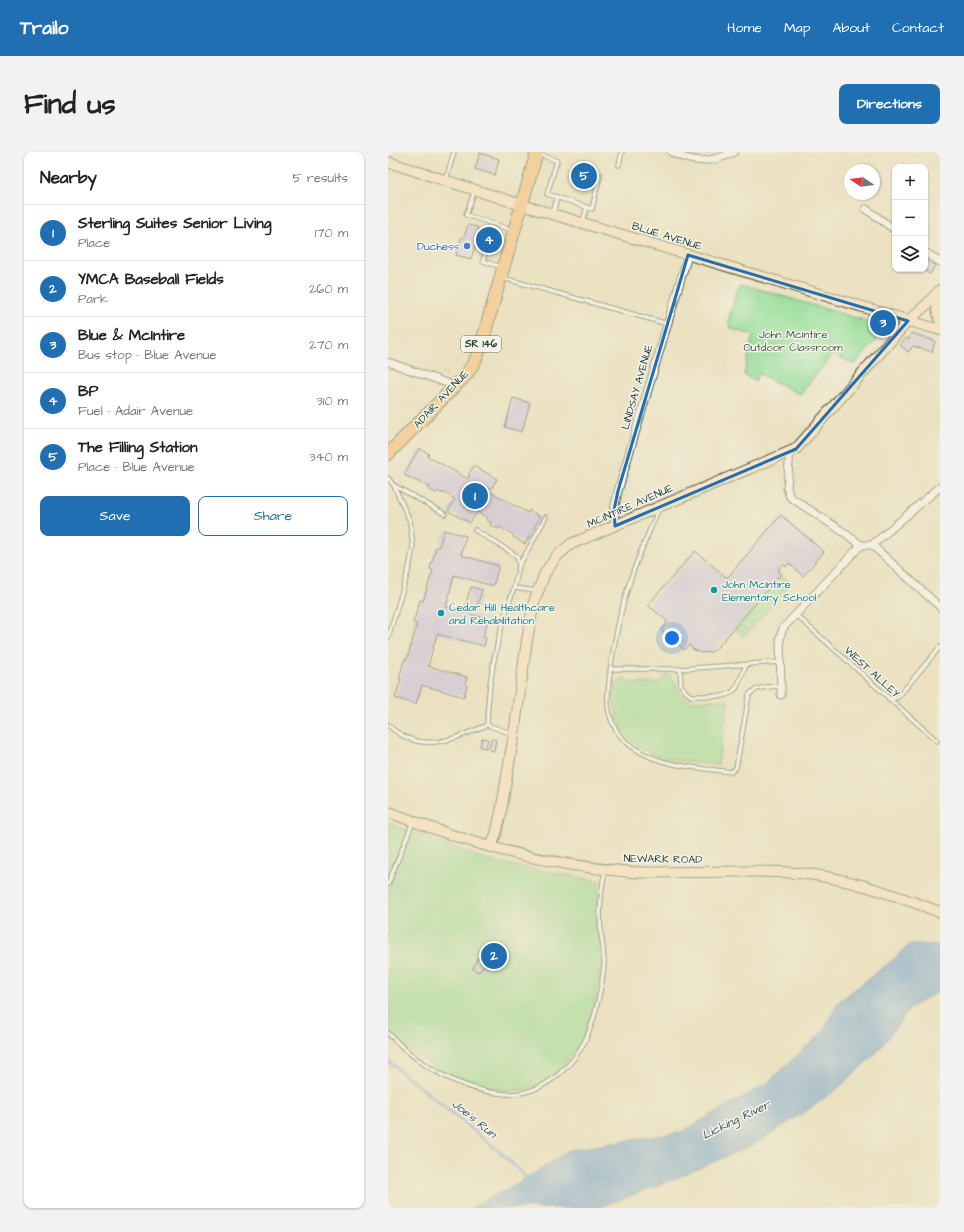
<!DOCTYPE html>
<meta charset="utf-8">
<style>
:root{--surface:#fff;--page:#f2f2f2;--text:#222;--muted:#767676;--line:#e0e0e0;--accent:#1f6fb2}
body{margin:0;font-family:"Architects Daughter",sans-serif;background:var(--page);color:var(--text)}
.controls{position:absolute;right:12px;top:12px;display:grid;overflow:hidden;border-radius:8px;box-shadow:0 1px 3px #0004}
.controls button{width:36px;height:36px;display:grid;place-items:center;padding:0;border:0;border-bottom:1px solid var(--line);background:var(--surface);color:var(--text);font:20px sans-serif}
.compass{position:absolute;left:456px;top:12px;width:36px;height:36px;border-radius:50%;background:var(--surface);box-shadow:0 1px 3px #0004;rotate:283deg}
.you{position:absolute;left:284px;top:486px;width:14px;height:14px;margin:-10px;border:3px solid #fff;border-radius:50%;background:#1a73e8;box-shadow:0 0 0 6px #1a73e833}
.badge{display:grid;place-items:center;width:26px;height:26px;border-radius:50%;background:var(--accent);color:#fff;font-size:13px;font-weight:700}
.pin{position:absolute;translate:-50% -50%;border:2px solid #fff;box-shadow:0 1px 4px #0006}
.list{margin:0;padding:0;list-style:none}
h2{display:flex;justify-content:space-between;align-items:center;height:52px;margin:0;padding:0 16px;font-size:17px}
h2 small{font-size:13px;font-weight:400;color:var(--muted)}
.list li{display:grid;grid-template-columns:26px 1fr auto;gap:12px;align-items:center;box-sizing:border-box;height:56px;padding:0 16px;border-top:1px solid var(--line)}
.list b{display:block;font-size:15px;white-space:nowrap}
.list p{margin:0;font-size:13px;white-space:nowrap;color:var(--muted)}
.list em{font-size:13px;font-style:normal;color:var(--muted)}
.actions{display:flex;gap:8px;padding:12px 16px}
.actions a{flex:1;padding:9px 0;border:1px solid var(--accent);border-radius:8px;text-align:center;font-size:14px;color:var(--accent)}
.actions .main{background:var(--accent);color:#fff}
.icon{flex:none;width:22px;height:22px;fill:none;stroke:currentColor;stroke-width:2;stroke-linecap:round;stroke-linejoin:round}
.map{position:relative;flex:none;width:552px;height:1056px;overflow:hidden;border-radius:8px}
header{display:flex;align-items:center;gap:24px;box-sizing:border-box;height:56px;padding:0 20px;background:var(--accent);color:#fff}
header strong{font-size:19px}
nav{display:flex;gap:22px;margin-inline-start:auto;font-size:14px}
.intro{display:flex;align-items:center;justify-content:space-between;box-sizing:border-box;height:96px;padding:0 24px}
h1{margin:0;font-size:28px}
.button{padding:10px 18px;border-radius:8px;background:var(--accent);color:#fff;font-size:14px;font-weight:700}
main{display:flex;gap:24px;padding:0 24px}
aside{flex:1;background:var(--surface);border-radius:8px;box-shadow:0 1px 3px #0004}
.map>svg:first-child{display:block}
.green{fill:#96dd97;stroke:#5a8d66}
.water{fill:#689dd5;stroke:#446d84}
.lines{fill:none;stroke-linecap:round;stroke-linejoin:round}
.stream{stroke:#689dd5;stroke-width:3}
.building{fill:#c1b8ec}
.lane-casing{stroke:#3e5649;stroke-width:5.5}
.street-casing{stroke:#3e5649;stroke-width:9}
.secondary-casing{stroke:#3e5649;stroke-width:12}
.primary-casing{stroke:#3e5649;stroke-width:14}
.path{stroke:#3e5649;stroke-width:1.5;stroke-dasharray:1 3;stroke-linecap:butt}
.lane{stroke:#fff;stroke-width:3.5}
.street{stroke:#fff;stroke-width:7}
.secondary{stroke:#fee5c5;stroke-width:10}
.primary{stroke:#fcbd6f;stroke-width:12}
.marked{fill:none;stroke:#1f6fb2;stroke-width:3;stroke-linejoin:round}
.shop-dot{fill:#3f7fe0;stroke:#f7f3e8;stroke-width:1.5}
.culture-dot{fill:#0f9aa8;stroke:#f7f3e8;stroke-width:1.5}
.labels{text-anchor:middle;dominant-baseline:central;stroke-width:3;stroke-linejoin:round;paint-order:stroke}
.shield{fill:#f7f3e8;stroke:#60746a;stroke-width:1}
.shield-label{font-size:10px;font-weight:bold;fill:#1f3d34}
.street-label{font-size:11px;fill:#1f3d34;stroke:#f7f3e8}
.shop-label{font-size:11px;fill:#366cbe;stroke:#f7f3e8;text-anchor:end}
.park-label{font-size:11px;fill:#375d48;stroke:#f7f3e8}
.culture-label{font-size:11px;fill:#0d838f;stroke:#f7f3e8;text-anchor:start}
.water-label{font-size:12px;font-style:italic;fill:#355a64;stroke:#f7f3e8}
</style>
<header>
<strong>Trailo</strong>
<nav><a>Home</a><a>Map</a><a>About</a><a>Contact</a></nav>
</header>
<div class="intro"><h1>Find us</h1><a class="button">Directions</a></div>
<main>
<aside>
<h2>Nearby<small>5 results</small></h2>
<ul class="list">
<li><span class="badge">1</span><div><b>Sterling Suites Senior Living</b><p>Place</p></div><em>170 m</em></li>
<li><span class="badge">2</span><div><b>YMCA Baseball Fields</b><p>Park</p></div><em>260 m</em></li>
<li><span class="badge">3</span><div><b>Blue &amp; McIntire</b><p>Bus stop · Blue Avenue</p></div><em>270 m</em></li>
<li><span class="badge">4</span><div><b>BP</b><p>Fuel · Adair Avenue</p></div><em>310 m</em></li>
<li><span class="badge">5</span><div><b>The Filling Station</b><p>Place · Blue Avenue</p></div><em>340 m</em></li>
</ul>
<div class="actions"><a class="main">Save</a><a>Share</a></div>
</aside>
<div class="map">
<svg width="552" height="1056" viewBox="0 0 552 1056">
<rect width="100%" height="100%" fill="#f7f3e8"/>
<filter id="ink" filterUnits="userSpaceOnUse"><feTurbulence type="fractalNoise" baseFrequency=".025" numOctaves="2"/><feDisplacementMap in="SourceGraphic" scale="8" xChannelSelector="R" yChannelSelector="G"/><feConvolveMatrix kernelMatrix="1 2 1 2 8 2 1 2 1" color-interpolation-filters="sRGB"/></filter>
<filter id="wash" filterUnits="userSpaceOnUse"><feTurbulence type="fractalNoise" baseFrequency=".012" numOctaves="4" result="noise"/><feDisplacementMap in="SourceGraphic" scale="16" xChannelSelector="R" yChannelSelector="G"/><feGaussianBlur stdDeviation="0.9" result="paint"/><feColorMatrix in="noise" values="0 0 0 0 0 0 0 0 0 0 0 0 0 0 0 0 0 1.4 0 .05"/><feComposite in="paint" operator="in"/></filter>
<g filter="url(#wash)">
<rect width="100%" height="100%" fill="#ebe1c1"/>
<path class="green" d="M353 132 485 171 490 186 467 212 445 202 412 242 370 221 367 229 356 223 365 183 344 177 340 170 348 141Z
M393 422 403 431 356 485 346 476Z
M281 522C292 531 286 542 305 549L340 548 330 613C313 611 294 610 277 606 240 597 223 570 226 533L237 526 246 532 271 531 278 523Z
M0 671 102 709 211 729 210 766 213 812 206 857 200 876 191 895 168 922 146 936 123 939 91 935 55 921 0 885Z"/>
<path class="water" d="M522 792 552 793V840H550L523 855 491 898 453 934 417 960 363 994 277 1031 209 1056H83L128 1032 153 1017 181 998 293 980 378 932 435 879 450 850 506 807Z"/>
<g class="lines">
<path class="stream" d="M0 909 112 1000 141 1028"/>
</g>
<g id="blocks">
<path class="building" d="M92 1 111 7 107 23 87 17Z
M189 14 209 19 204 35 184 29Z
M80 73 89 75 91 80 83 107 68 103 73 86 76 85Z
M537 108 547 113 542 122 533 117H537Z
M523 181 547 189 544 200 525 194 520 200 512 193 518 186 521 188Z
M125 246 142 251 134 280 117 275Z
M31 296 41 302 39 304 80 327 82 324 80 323 86 314 109 327 103 337 100 335 99 338 140 361 141 358 152 365 137 392 125 385 126 383 112 375 110 377 102 373 103 370 99 368 100 366 89 360 82 371 60 359 67 347 55 340V342L50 339 48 341 41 338 42 335 16 323Z
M393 363 436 400 415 424 401 411 398 415 395 412 390 418 393 422 327 498 323 500 314 501 306 498 301 493 296 498 291 493 296 487 292 484 287 490 273 478 280 470 260 453 307 399 339 426Z
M56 378 78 384 73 403 111 414 105 434 66 423 58 455 100 467 95 485 98 486 96 494 49 482 40 514 79 525 77 532 79 533 76 545 34 533 28 552 7 546 13 527 11 526 17 506 19 507 29 472 25 471 32 448 35 449 45 418 42 417 48 395H51Z
M83 435 94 438 88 458 77 455Z
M94 586 100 587 98 596 92 595Z
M103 587 108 588 106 599 101 598Z
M89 806 98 810 91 820 85 817Z"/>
</g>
</g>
<g filter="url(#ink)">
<use href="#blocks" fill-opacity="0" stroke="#3e5649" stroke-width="1"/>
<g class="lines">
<defs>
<path id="lane" d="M151 2 169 9 159 42 204 57 212 23
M231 13 234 0
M58 28 66 0
M87 38 78 63 124 78
M165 62 169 45
M195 69 199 55
M98 98 95 109 113 115
M115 126 280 172
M0 326 6 334 22 369 25 395 21 416 0 486
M7 334 57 362
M271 356C261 381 249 406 241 432 233 457 228 481 224 506 222 522 219 538 220 554 221 565 227 579 235 587 263 615 306 615 343 620L348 616 361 543C368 534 382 535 393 534
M87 378 129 404 131 414 126 436
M131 414 158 365
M408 463 549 589
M222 517H292L392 510
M292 517 293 533 298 540 303 544H335L343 541 349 535 358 513
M501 547 510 545 552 495
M0 573C32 603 64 588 99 573
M125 582 99 573C100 525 110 480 126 436L149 439
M0 732 25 670
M0 881C30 913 71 938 116 942 138 943 155 936 171 922 194 903 204 877 210 849 213 837 215 825 216 813 216 801 214 790 213 779 211 759 213 738 217 719"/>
<path id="street" d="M283 0C306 12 323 11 346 0
M478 57 507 78
M537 100 552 110
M0 210 67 234
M402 299 399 336 402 345 454 379 473 393H484L552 455
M227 374 226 358 230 339 300 103
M484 393 552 335
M393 543 392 486 395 476 473 393"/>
<path id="secondary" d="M0 10 134 53 552 178
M551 139 549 158 552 169
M0 660C34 672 68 686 103 695 148 708 196 716 243 720 261 721 279 720 298 720 335 720 372 718 409 721 459 725 506 743 552 760
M103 695 108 682 113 660 126 582 139 488 146 450 157 421 169 404 183 392 408 297 520 169 538 153 552 138"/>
<path id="primary" d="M0 302 78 223 87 209 93 193 149 0"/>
</defs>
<use href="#lane" class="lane-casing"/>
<use href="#street" class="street-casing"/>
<use href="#secondary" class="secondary-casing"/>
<use href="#primary" class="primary-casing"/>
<path class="path" d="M54 220 60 221"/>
<use href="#lane" class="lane"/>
<use href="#street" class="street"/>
<use href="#secondary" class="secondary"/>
<use href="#primary" class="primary"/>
</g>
</g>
<path d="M0 0H552V1056H0ZM300 103 520 169 408 297 227 374 226 358 230 339Z" fill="#ebe1c1" fill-opacity=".55" fill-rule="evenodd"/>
<path class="marked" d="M300 103 520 169 408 297 227 374 226 358 230 339Z"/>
<circle class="shop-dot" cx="79" cy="94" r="4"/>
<g class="culture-dot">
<circle cx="326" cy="438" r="4"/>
<circle cx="53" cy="461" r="4"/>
</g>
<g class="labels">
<rect class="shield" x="73" y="184" width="40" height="16" rx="3"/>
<g class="shield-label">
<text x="93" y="192">SR 146</text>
</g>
<g class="street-label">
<text transform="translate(279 84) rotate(17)">BLUE AVENUE</text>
<text transform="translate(249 235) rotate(-74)">LINDSAY AVENUE</text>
<text transform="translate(53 247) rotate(-47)">ADAIR AVENUE</text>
<text transform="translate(242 354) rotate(-24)">MCINTIRE AVENUE</text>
<text transform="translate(484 520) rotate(42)">WEST ALLEY</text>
<text transform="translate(275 707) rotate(1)">NEWARK ROAD</text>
</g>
<g class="shop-label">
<text x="71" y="94">Duchess</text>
</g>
<g class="park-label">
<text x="405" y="182">John McIntire<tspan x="405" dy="13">Outdoor Classroom</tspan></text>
</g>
<g class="culture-label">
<text x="334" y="432">John McIntire<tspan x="334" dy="13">Elementary School</tspan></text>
<text x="61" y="455">Cedar Hill Healthcare<tspan x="61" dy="13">and Rehabilitation</tspan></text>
</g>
<g class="water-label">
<text transform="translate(86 967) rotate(39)">Joe's Run</text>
<text transform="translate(348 968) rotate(-26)">Licking River</text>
</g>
</g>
</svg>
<div class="controls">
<button>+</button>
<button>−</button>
<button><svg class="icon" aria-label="layers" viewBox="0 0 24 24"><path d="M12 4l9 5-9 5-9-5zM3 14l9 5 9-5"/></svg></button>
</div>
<svg class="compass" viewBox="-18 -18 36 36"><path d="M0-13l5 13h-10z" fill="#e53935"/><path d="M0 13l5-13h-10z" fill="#767676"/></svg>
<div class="you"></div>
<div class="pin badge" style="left:87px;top:344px">1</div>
<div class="pin badge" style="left:106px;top:804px">2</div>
<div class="pin badge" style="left:495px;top:171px">3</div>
<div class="pin badge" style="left:101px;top:88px">4</div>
<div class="pin badge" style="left:196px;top:24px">5</div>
</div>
</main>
